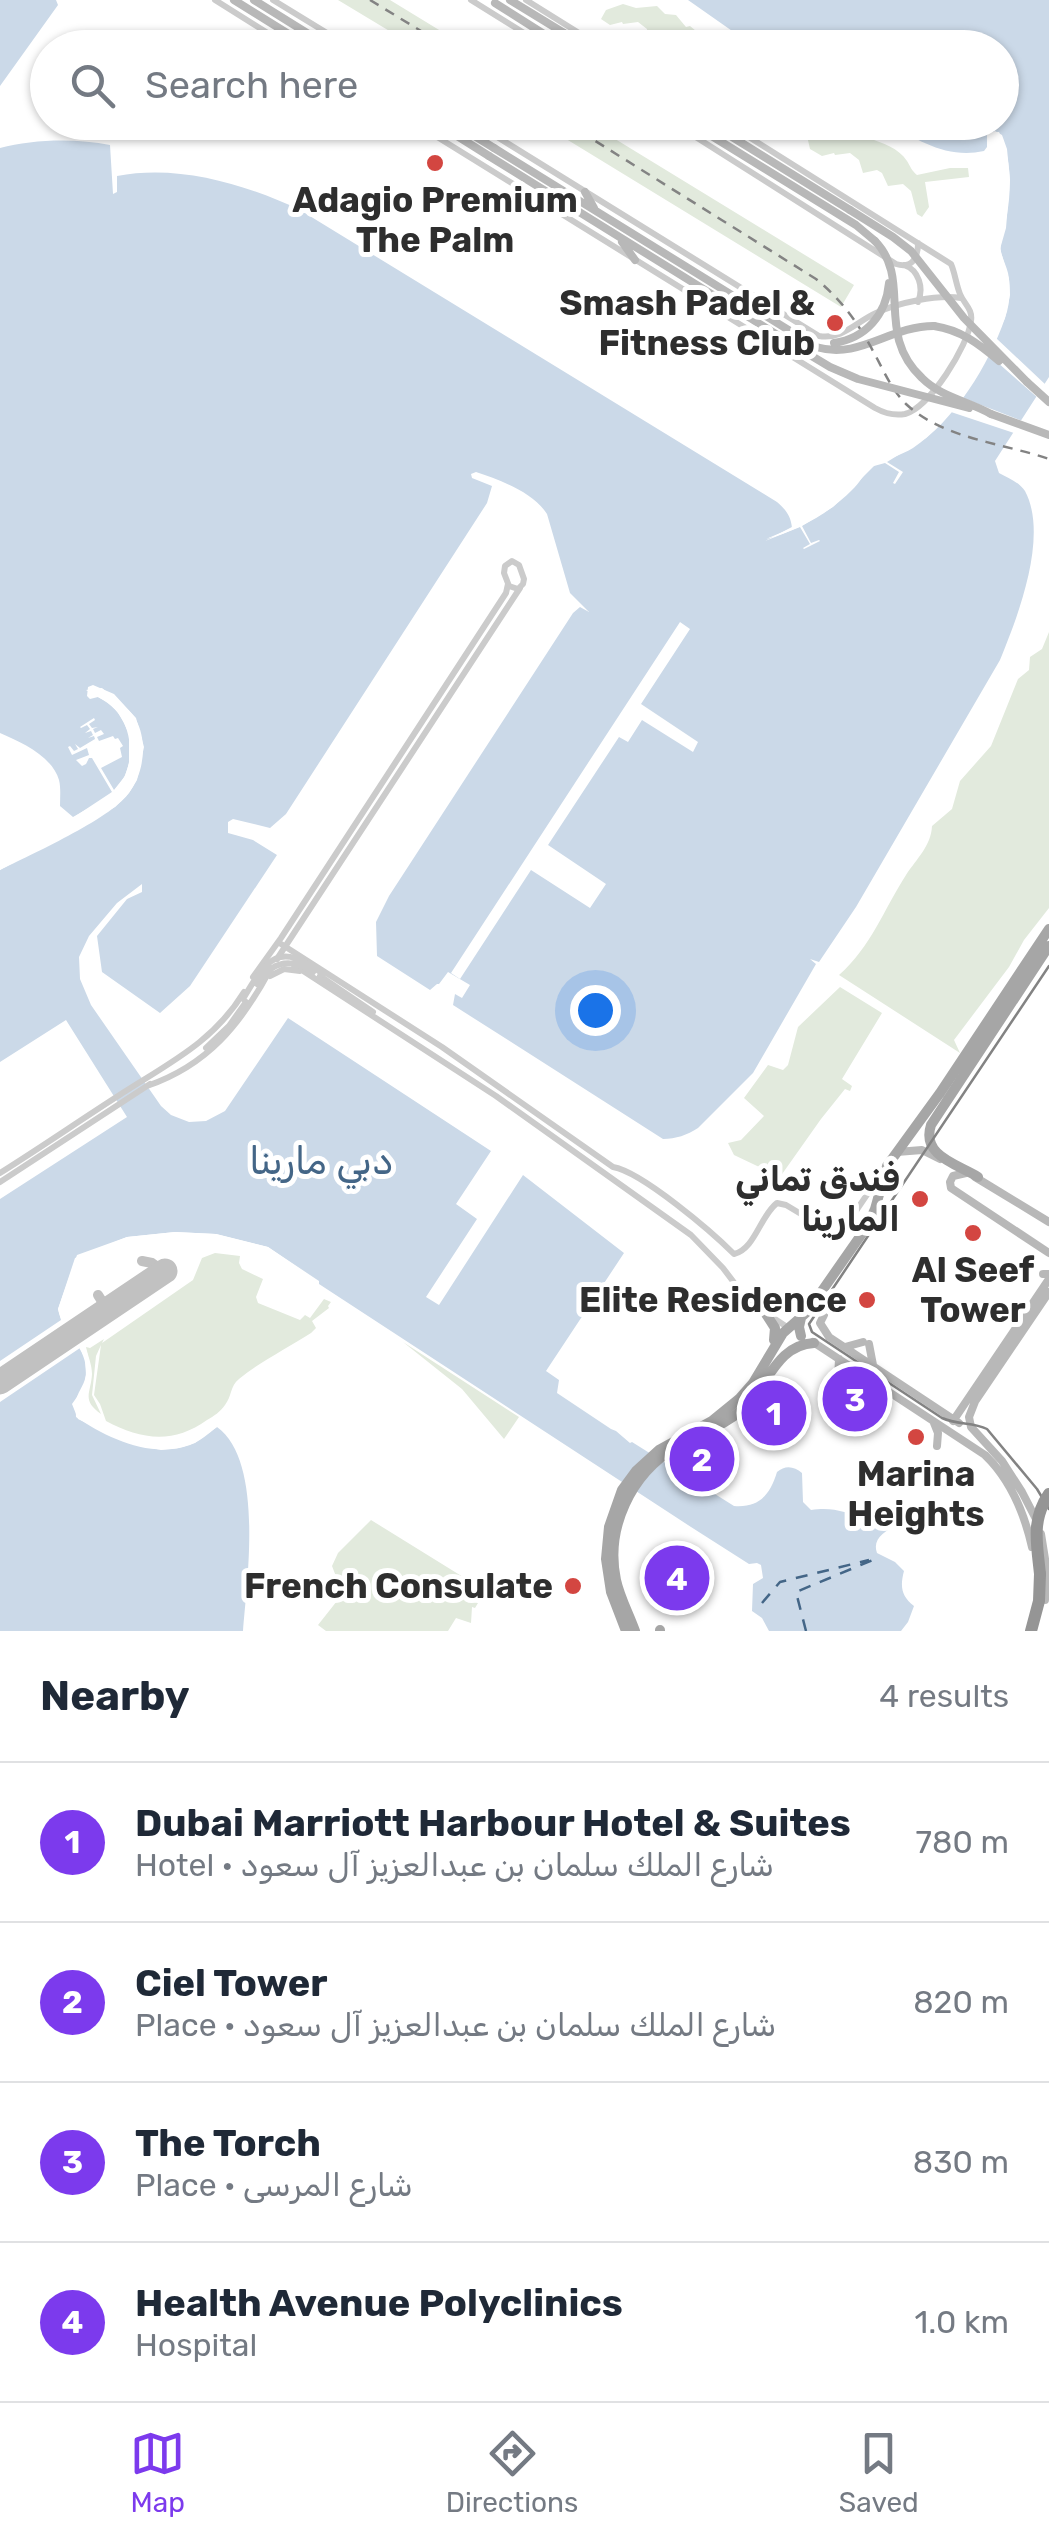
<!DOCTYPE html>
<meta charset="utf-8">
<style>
:root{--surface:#fff;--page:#f6f6f7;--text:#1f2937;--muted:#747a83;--line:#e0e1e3;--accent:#7c3aed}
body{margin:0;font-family:Rubik,"Noto Sans Arabic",sans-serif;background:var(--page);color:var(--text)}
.you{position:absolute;left:595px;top:1010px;width:35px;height:35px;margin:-25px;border:8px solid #fff;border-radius:50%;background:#1a73e8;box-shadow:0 0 0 15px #1a73e833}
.badge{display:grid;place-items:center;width:65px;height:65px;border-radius:50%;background:var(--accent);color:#fff;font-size:32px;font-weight:700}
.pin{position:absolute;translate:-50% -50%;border:5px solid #fff;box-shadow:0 2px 10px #0006}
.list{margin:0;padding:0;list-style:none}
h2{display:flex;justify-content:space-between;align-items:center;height:130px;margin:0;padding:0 40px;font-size:42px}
h2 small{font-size:32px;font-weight:400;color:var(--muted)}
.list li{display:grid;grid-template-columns:65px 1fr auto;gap:30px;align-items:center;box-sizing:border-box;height:160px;padding:0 40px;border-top:2px solid var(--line)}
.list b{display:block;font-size:38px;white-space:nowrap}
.list p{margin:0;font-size:32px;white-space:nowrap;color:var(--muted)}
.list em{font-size:32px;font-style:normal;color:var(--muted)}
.icon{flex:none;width:55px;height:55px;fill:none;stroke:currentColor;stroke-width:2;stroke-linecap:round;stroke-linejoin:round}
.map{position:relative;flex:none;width:1049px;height:1631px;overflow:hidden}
.search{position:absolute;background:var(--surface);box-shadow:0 2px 8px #0004;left:30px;right:30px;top:30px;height:110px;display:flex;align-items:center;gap:25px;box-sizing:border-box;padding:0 35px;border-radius:55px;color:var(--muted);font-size:38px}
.sheet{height:770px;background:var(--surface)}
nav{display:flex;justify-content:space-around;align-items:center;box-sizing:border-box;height:140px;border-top:2px solid var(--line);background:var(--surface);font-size:28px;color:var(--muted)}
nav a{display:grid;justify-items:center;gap:5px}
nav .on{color:var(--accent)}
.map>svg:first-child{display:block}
.green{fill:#e2eadd}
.water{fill:#cbd9e8}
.pier{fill:#fff}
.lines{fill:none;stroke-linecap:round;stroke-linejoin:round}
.ferry{stroke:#446687;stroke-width:2.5;stroke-dasharray:12 10;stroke-linecap:butt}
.taxiway{stroke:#c1c1c1;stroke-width:10}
.runway{stroke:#c1c1c1;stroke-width:25}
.tertiary{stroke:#cbcbcb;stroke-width:6}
.secondary{stroke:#b8b8b8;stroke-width:8}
.primary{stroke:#a6a6a6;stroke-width:10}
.motorway{stroke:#959595;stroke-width:12}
.tram{stroke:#838383;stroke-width:2.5}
.rail{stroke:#838383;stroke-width:2.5;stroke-dasharray:10 8;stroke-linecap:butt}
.tertiary-bridge{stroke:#cbcbcb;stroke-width:6}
.secondary-bridge{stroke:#b8b8b8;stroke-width:8}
.motorway-bridge{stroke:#959595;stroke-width:12}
.poi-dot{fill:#d34641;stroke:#fff;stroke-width:4}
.labels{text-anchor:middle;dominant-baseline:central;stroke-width:10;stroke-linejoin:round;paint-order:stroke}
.poi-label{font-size:35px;font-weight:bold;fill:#2e2e2e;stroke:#fff;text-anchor:end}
.water-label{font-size:38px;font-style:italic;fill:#446687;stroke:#fff}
</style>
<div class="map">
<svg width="1049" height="1631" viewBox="0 0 1049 1631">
<rect width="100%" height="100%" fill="#fff"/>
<path class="green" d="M338 0H390L467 47H416Z
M623 4 636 8 657 6 665 14 676 15 686 27 690 26 696 31 695 37 701 44V47H670L669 42 664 39 648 40 647 29 638 22 623 24 622 22 610 25 601 19 606 10Z
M540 123H589L854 285 841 307Z
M801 123H812L820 130 829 132 831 136 863 140 869 138C882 143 899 148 907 161 910 166 912 171 917 175L950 168H968L969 177 925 182 929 207 922 217 917 214 911 191 903 184 888 186 882 173 877 170 863 173 859 160 850 153 835 155 834 153 822 156 810 149 805 127Z
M1049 632V908L1024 940 1009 967 954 1040 960 1053 839 975C871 947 884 909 906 875 917 858 931 846 932 826L952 809 960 781 991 746 1018 679 1029 670 1030 657 1042 649Z
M840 987 882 1013 842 1079 852 1086 850 1091 845 1089 821 1119 780 1177 734 1155 728 1143 741 1140 764 1116 744 1098 768 1065 783 1070 788 1065 798 1027Z
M215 1253 240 1256 239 1263 242 1269 263 1279 256 1297 258 1303 300 1320 305 1315 310 1318 324 1299 331 1302 328 1306 329 1308 312 1321 316 1328 311 1333C288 1348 261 1361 239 1379 230 1386 232 1396 225 1405 220 1412 214 1416 207 1420 174 1444 141 1440 106 1421L100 1404 94 1395 101 1345 96 1356 92 1395 101 1414C81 1400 91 1393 92 1374 92 1365 88 1356 86 1347L90 1348 104 1339 102 1343 193 1280 202 1258Z
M403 1342 519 1417 504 1439 462 1389Z
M371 1520 476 1585 469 1595 478 1603 475 1608 472 1607 471 1623 456 1618 448 1631H326L318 1625 348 1587 337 1579 332 1566 338 1553Z"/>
<path class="water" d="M0 0H56L58 5 0 86Z
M688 0H1049V377L995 461 999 473C1008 478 1019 482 1025 491 1049 536 1018 616 1000 660L856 907 819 962 810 959 816 964 753 1073 698 1128C687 1135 676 1139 663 1139L453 1005 455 994 462 998 470 985 448 972 439 984H437L430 990 377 956 376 922 389 896 573 613 580 607 589 612 570 593 547 514C533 492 500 480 476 472L471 474 472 478 492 486 487 503 286 814 270 828 233 819 228 822V833L253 840 277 855 190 986 160 1013 102 972 97 936 127 899 142 892V884L117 903 89 936 79 957 80 979 91 1005 161 1106 171 1115 189 1122 206 1121 225 1111 288 1018 491 1151 456 1204 477 1219 426 1297 439 1305 523 1175 624 1253 546 1371 559 1380 557 1393 611 1429 616 1431 630 1443 632 1442 734 1506C759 1508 770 1495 777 1472 785 1465 794 1466 802 1473L803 1502 811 1510C849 1504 851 1527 890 1504L898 1505 902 1512V1520C890 1530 871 1536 877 1553L895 1562 904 1571C900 1586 901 1596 914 1606L908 1622 901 1631H769L762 1618 752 1611 753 1584 763 1578 761 1565 757 1563 749 1564 691 1527 319 1284V1281L268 1247 216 1234 175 1232 127 1237 75 1258 58 1309C62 1331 85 1345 86 1369 87 1383 79 1389 76 1400 75 1405 76 1411 76 1417 107 1438 151 1459 190 1445 200 1441 208 1434 217 1427 264 1461 247 1579 243 1631H0V1199L127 1117 66 1020 0 1062V870C30 855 110 819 128 794 144 774 148 742 136 720 130 708 112 697 102 688L86 690C97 697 110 702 118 713 133 732 135 767 118 786 107 800 88 808 73 817L60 806C60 798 61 788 59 780 52 756 21 742 0 733V148C33 139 76 138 110 145L113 194 117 192V176C178 164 245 184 300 210L777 502C786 510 791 516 792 528L766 539C799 530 828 514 852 490 859 484 864 473 872 467 881 460 901 456 913 448 954 421 989 365 1005 318 1010 304 1011 288 1008 273 1006 264 999 253 1001 244 1010 206 1016 168 999 132H990L987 135V147L984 151C948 159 918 141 889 123L1002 122V48L755 47Z"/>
<path class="pier" d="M995 131 1002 135 1007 149 1010 180 1006 228 1000 249 1009 279 1010 295 1005 318 996 338 1047 386 1039 399 988 354 963 398 1025 422 1017 434 951 412 926 438 887 462 903 472 895 484 893 483 899 472 885 463 874 466 833 507 802 526 811 543 819 540 820 541 804 549 803 548 810 544 800 527 765 541 815 515 838 499 869 464 919 440 945 414 972 379 1004 312 1007 290 1005 271 998 249 1004 228 1008 188 1007 162 999 135 991 136 990 147H987V135Z
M680 622 690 629 641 704 698 742 693 752 642 720 628 742 619 737 548 845 606 884 590 908 531 870 460 979 451 973Z
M93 685 114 694 136 718 144 747 137 780 129 793 115 807 0 870V865L112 803 125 790 133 778 139 747 136 732 131 720 123 709 112 699 101 693 121 708 129 721 134 734V764L129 778 117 795 75 822 68 821 112 792 92 758H89L86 764 82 766 76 760 89 755 87 748 72 755 68 747 70 746 74 751 78 749 75 744 80 748 95 739 94 736 88 738 93 735 91 731 85 733 90 729 87 725 81 728 80 727 94 718 95 720 89 724 92 728 98 727 93 729 95 733 101 730 104 734 97 737 99 741 113 736 115 739 118 738 123 746 120 748 122 757 101 768 114 790 125 776 129 763V734L124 723 117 711 107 702 98 697 90 699 87 696 88 687Z
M175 1232 216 1234 268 1247 319 1282V1284L269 1252 232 1240 213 1238 175 1237 128 1242 83 1257 77 1267 63 1310 64 1316 85 1345 91 1368 88 1389 77 1406 81 1415 111 1431 150 1444 185 1443 199 1436 215 1423 221 1424 195 1443 179 1448 161 1450 128 1443 78 1419 72 1404 84 1387 86 1375 85 1359 80 1348 0 1402V1361L61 1320 58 1309 77 1255 127 1237Z"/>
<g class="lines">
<path class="ferry" d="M762 1603 780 1582 869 1560
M806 1631 796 1592 880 1557"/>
<path class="taxiway" d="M142 1261 152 1263 159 1268V1273
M143 1285 150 1274 160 1270 161 1276 150 1281
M98 1295 105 1306 102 1313"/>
<path class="runway" d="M0 1382 165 1271"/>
<path class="tertiary" d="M215 0 290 47
M273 0 345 44
M471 0 548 48
M526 0 603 48
M413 122 875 408C884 413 894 416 905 414 930 407 968 346 971 321 973 309 964 304 960 294 956 284 955 273 951 264L725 122
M473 122 819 336C842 340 856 322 876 313 897 303 938 294 961 298
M672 122 896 264C912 269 918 258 918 243
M904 265C919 270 924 288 918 302
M512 561 519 565 524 579 523 584 518 589 509 586 504 573 505 566Z
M278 942 442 1047 613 1167C642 1172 712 1232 734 1254 755 1249 760 1216 777 1203L786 1205 831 1232 841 1233 883 1171
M277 959 520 588
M294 965 496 1096 691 1235 723 1268 748 1301 787 1327
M270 976 284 969 300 971
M320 976 373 1012
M253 977 281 938 506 593 508 584
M206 1048 229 1026 246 1002
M147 1086C208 1065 241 1024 270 970
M0 1173C40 1148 79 1121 118 1096 167 1064 213 1043 244 992
M0 1182 150 1084"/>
<path class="secondary" d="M234 0 311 48
M254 0 331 48
M281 31 293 48
M564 33 586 48
M344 44 347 48
M689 122 856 225 875 241
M708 122 850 210
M494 148 816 347C860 360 889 326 934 326
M489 156 800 349
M585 192 594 208
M622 242 635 260
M686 290 706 293
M766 330 778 348
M1027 382 1049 402
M991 414 1049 435
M897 1152 922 1150 940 1159
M966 1173 953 1176 950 1182 951 1188 1049 1253
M975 1177 1049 1222
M1043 1274H1049
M824 1315 820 1323 829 1337 959 1423
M813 1342 985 1455C1011 1480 1024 1512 1032 1547
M869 1344 873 1365
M845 1347 863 1342
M838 1379 839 1359
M840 1386 849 1377 860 1373
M976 1399 969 1417 971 1427 1002 1461 1022 1492 1037 1521
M976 1400 1049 1292
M953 1421 1049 1279
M934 1423 938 1433 937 1446
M1041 1534 1046 1565 1045 1600"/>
<path class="primary" d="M978 1177C957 1164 921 1156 931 1125L1049 946
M766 1314 775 1328 774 1340
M801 1318 799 1327 801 1336
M660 1630V1631
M626 1631 611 1592 606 1559 609 1527 622 1490 636 1471 659 1450 712 1421 739 1399 753 1383 783 1333 808 1311 868 1225 875 1209 887 1166 940 1093 1049 929
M635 1631C629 1614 620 1598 616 1580 605 1528 631 1474 676 1447 698 1433 723 1427 743 1409 768 1386 776 1345 814 1343"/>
<path class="motorway" d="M1031 1631 1039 1601 1040 1574"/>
<path class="tram" d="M1049 966 809 1324 812 1332 942 1418C957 1425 973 1422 987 1429L1037 1489 1049 1509"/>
<path class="rail" d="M370 0 449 48
M565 122 816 279C841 299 858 323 873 351 883 369 891 389 906 404 943 439 1003 443 1049 459"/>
<path class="tertiary-bridge" d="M257 984C272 961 290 957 313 972
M243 999C267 958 279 941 323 974"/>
<path class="secondary-bridge" d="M510 0 564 33
M495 3 558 43
M435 122 489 156
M452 122 494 148
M850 210 893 237 911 251 964 318 1027 382
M875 241C913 280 874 333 922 378 941 397 968 401 991 414
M934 326C961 330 979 344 999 361
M834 343C866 338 886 315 889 283
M800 349 830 367 858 379 969 408"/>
<path class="motorway-bridge" d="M1040 1574C1037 1544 1031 1520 1049 1494"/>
</g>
<g class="poi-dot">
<circle cx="435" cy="163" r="10"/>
<circle cx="835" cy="323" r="10"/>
<circle cx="920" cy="1199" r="10"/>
<circle cx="973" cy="1233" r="10"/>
<circle cx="867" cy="1300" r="10"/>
<circle cx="916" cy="1437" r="10"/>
<circle cx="573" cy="1586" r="10"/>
</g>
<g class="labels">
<g class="poi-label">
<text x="435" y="200" text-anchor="middle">Adagio Premium<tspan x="435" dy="40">The Palm</tspan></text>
<text x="815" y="303">Smash Padel &amp;<tspan x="815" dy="40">Fitness Club</tspan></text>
<text x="900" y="1179">فندق تماني<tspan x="900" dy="40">المارينا</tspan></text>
<text x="973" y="1270" text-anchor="middle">Al Seef<tspan x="973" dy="40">Tower</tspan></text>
<text x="847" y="1300">Elite Residence</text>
<text x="916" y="1474" text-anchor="middle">Marina<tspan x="916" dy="40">Heights</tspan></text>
<text x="553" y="1586">French Consulate</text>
</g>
<g class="water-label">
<text x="321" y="1161">دبي مارينا</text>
</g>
</g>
</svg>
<div class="you"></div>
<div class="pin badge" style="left:774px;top:1413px">1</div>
<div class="pin badge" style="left:702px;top:1459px">2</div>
<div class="pin badge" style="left:855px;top:1399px">3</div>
<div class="pin badge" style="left:677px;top:1578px">4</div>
<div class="search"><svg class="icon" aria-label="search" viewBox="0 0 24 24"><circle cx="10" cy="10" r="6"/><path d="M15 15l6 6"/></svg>Search here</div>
</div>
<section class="sheet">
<h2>Nearby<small>4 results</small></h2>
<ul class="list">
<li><span class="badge">1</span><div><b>Dubai Marriott Harbour Hotel &amp; Suites</b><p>Hotel · شارع الملك سلمان بن عبدالعزيز آل سعود</p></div><em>780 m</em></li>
<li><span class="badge">2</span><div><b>Ciel Tower</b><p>Place · شارع الملك سلمان بن عبدالعزيز آل سعود</p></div><em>820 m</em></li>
<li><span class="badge">3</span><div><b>The Torch</b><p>Place · شارع المرسى</p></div><em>830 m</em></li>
<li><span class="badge">4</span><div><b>Health Avenue Polyclinics</b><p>Hospital</p></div><em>1.0 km</em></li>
</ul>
</section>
<nav>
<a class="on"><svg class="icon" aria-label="map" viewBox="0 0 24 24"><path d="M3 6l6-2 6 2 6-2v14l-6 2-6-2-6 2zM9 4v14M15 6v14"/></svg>Map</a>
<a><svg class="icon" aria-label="directions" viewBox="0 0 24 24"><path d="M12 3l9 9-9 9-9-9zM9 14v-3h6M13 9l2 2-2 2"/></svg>Directions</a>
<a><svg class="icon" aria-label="saved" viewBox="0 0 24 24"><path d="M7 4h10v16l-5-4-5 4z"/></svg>Saved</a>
</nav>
